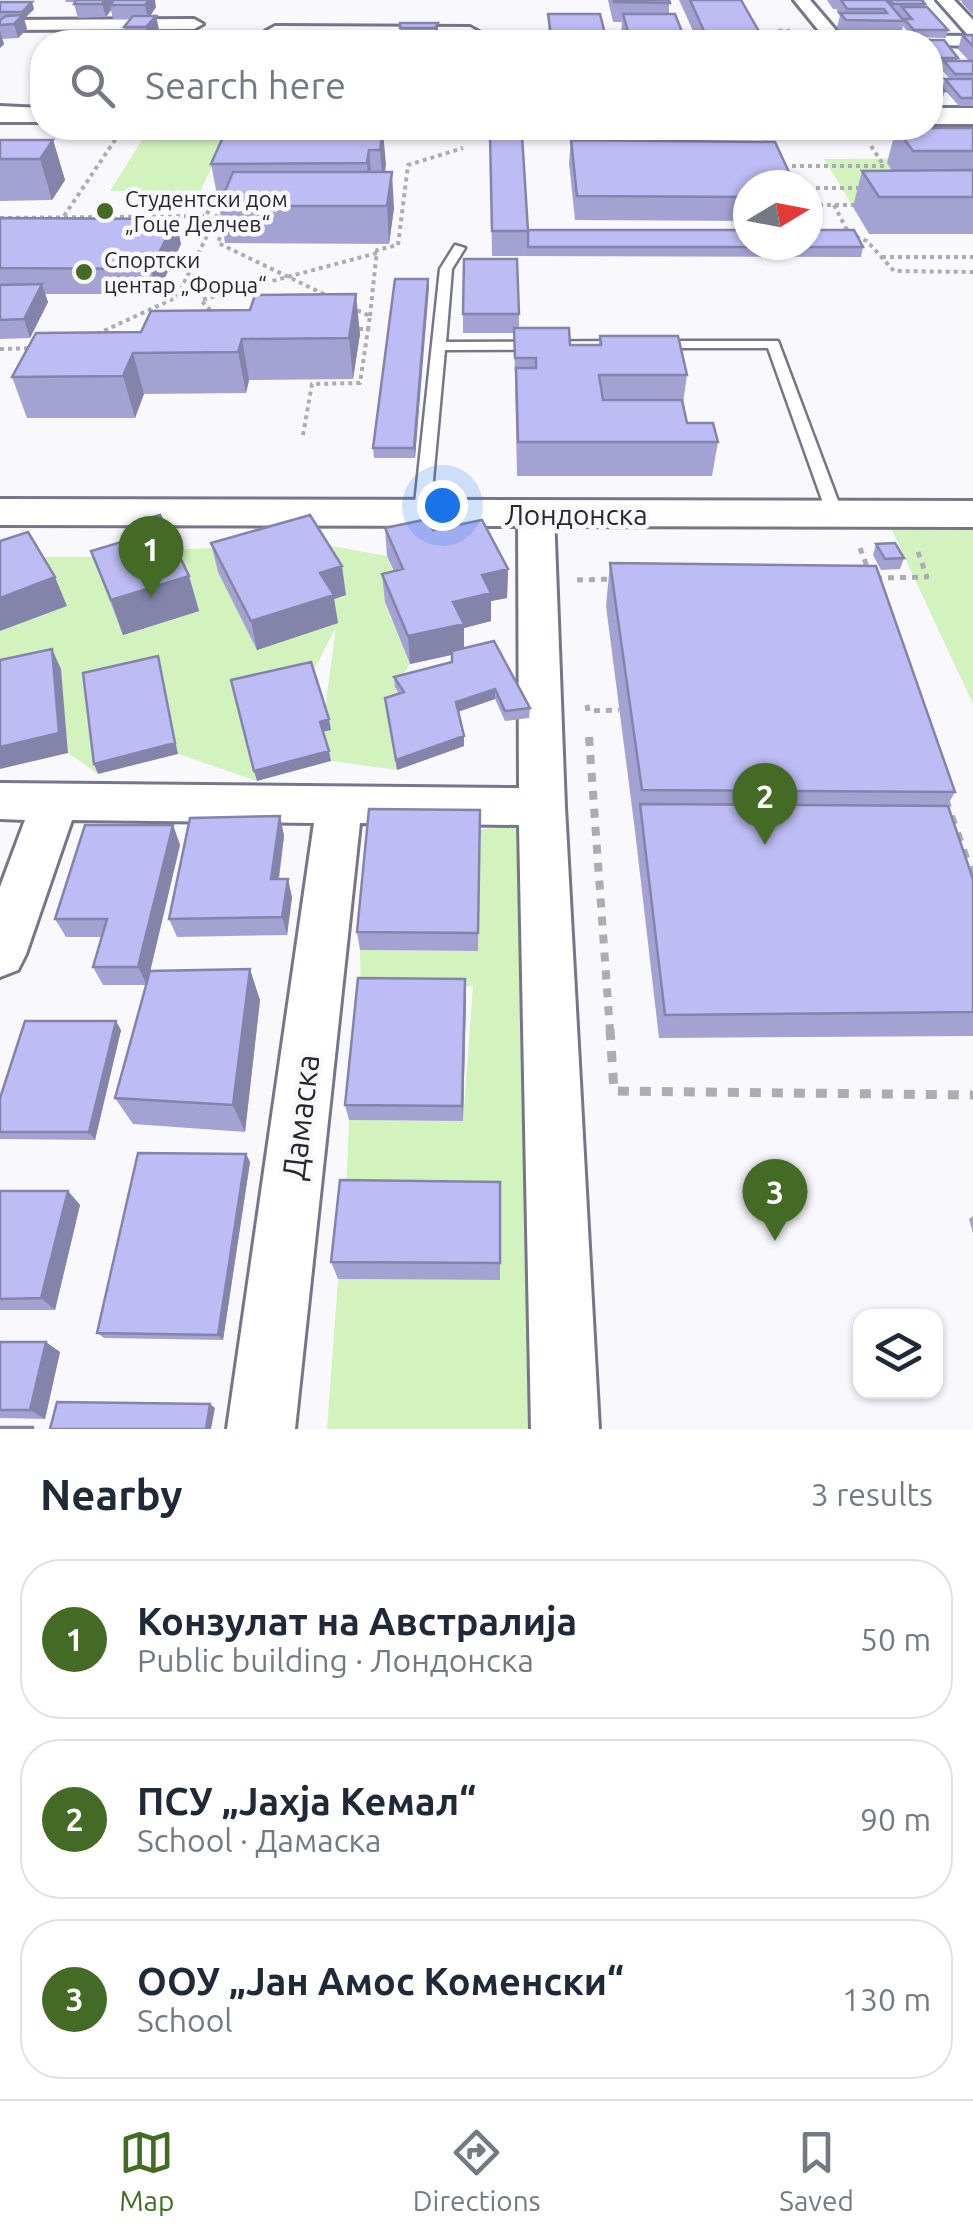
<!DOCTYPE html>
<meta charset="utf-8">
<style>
:root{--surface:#fff;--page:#f2f2f3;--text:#1f2937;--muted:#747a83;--line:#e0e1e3;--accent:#446b26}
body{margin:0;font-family:Ubuntu,sans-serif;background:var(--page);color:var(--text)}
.controls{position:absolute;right:30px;bottom:30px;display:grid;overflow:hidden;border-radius:20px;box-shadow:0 2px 8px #0004}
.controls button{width:90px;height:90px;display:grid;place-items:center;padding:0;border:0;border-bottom:2px solid var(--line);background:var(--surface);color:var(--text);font:50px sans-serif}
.compass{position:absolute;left:733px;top:170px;width:90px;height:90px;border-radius:50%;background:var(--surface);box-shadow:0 2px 8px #0004;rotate:80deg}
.you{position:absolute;left:442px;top:505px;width:35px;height:35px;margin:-25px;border:8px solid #fff;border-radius:50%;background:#1a73e8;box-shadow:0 0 0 15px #1a73e833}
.badge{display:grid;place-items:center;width:65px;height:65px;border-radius:50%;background:var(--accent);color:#fff;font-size:32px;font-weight:700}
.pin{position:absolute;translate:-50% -82px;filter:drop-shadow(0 2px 5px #0008)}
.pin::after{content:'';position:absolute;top:52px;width:35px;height:30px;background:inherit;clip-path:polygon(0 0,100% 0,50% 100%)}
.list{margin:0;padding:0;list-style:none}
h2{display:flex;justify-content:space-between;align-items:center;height:130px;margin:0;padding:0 40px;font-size:42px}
h2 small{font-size:32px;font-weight:400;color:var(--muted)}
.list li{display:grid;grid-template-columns:65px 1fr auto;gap:30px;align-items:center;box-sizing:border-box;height:160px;margin:0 20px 20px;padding:0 20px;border:2px solid var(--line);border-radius:40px}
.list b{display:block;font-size:38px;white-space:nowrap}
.list p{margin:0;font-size:32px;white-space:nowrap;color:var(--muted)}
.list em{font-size:32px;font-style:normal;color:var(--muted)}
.icon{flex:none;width:55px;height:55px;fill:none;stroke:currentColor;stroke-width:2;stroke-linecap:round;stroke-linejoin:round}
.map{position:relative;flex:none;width:973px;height:1429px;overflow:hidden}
.search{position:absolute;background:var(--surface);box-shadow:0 2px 8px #0004;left:30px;right:30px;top:30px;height:110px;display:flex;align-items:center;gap:25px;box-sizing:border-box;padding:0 35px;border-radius:40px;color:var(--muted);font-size:38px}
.sheet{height:670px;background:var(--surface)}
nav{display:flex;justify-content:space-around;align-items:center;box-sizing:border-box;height:140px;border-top:2px solid var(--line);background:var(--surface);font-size:28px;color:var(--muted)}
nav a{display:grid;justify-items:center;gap:5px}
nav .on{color:var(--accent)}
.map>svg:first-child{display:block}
.green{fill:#d2f3be}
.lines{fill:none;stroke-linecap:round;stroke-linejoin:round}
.service-casing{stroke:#767689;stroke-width:5}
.minor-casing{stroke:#767689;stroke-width:6}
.tertiary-casing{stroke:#767689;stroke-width:6}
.path-far4{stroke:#acacb1;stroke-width:2.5;stroke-dasharray:4 4;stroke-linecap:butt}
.path-far3{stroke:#acacb1;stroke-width:4;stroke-dasharray:4 4;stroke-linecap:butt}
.path-far2{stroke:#acacb1;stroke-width:5;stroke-dasharray:6 6;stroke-linecap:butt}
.path-far1{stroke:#acacb1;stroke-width:8;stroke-dasharray:9 9;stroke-linecap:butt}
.path{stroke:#acacb1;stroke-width:9;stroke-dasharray:11 11;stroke-linecap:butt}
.service{fill:#fff;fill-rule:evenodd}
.minor{fill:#fff;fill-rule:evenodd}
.tertiary{fill:#fff;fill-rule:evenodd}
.wall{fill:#a3a2d2}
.shaded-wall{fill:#8484ab}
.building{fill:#bdbcf4;stroke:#8484ab;stroke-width:2.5}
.poi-dot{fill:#446b26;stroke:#f9f9fd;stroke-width:4}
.labels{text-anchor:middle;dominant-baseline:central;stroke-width:9;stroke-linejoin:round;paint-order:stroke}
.far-poi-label{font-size:22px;fill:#27272e;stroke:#f9f9fd;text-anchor:start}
.street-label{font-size:28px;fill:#27272e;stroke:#f9f9fd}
.near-street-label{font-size:32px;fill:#27272e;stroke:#f9f9fd}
</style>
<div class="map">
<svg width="973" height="1429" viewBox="0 0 973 1429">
<rect width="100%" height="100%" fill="#f9f9fd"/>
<path class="green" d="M964 126 971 129 973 138H815L810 128Z
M145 135H227L200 192 110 191Z
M973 158V206L853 207 824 159Z
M889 524H973V704Z
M315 543 387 556 405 598 385 603 410 664 395 687 405 703 386 709 397 770 331 761 322 732 336 627 313 672 234 691 257 781 178 754 161 667 87 684 98 774 68 753 61 669 0 682V631L66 605 0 557H146L169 550Z
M543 819 565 1429H327L338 1279 499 1280 346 1199 349 1120 463 1121 473 986 361 995 360 950 478 951 480 830Z"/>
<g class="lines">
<defs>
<path id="service" d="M455 245 465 248 452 269 446 342 627 341 634 345 627 349 445 350 430 513 422 518 414 513 440 269Z
M656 341H778L843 514 841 518H829L827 514 768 348H651L649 345Z"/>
<path id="minor" d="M794 0H810L840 35 973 36V46L828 42Z
M937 0H954L973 20V35L967 34Z
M0 20 194 19 203 24 194 29 0 30Z
M275 26 470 27 479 32 470 37 269 35 266 31Z
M536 503 548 506 554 514 565 807 599 1429H531L519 825 360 823 295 1429H227L314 823 72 820 26 954 18 970 0 977V887L25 820 0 819V783L519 788 518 514 524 506Z"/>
<path id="tertiary" d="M0 106 42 108V122H0Z
M930 108H973V124H930Z
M0 499 973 501V527L0 525Z"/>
</defs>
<use href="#service" class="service-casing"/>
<use href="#minor" class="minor-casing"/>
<use href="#tertiary" class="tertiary-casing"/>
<path class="path-far4" d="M785 42 777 30H790"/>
<path class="path-far3" d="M871 146 884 166
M792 166H884
M808 188H862
M811 205H860
M834 205 849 234 867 241 894 271 973 272
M64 216 123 128
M0 218 206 216 219 188
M225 222 218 243 330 297
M882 257H973
M350 307 370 316 368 329H355
M202 313 210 310 201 300 377 253
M370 316 377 250 398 245 408 165 463 148
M97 334 177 297 222 205
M0 349 34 348
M303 435 312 384 360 383 368 329"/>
<path class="path-far2" d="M860 548 870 574
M876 578 927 577 918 552
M577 580 614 579
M587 705 588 711 619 710"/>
<path class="path-far1" d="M589 737 610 1031
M945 799 973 878"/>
<path class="path" d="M610 1029 614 1091 973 1095"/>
<use href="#service" class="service"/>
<use href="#minor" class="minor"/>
<use href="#tertiary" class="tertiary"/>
</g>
<path class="wall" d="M65 0H112L111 4 114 0 156 7 150 16H156L159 30 151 39H127L124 27 130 19H113L111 10 106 17 78 18 74 4 75 2H66Z
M608 0H669V14L686 42H624L621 34 622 22H613Z
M679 0H741L765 42H698Z
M827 0H922L925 4V7L948 30 946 38 912 37 903 26 901 35H843L837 27 840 16 837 12V9H833Z
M957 0H973V15L962 3V1Z
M0 2 34 9 24 19 27 29 18 38 2 39 4 44 0 48V20L2 19H0Z
M548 14 607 42H549Z
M400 23H438V37L436 42H401Z
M806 32 828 42H806L804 39Z
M204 33 239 42H200L199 40Z
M962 35H973V106H959L942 87 945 79H950L941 69 942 65H930V42H902L903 40H944L958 58 957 61H969L958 49Z
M930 76 945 91 940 106H930Z
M380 128V131H383L385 172 394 208 389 244 225 243 219 206 221 200H218L211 164Z
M896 128H973V234H869L853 207 862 171H892L887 163Z
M490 135 528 230 863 247 861 257 492 256Z
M0 140H53L65 180 52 200 0 201Z
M571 140 748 185V221L575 220 569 163Z
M0 218 181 244 157 294H45L48 302 30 338 0 339Z
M428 279 415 458H374L373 448Z
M463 314H519V328L570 345H599L600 336 687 375 683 403 687 423 718 442 712 476H517L514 333H463Z
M36 333 360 334 353 379 249 380 246 393 144 394 135 418H27L12 377Z
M135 522 189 576 199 611 123 635 91 551 140 537Z
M385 528 433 530 508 569 507 598 491 601V621L464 628V648L530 708 529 718 505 721 495 699 458 712 464 736V746L397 770 386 708 399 694 395 687 394 677 452 662V655L410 664 385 602 382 574 394 571 387 556Z
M211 543 346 595 334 599 338 623 257 650 218 572Z
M876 544 904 558 900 569 881 570 873 555Z
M610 563 955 792 947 806 973 879V1036L659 1038 635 831 606 606Z
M480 810 478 951 360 950 357 932Z
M280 816 284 836 279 879 292 897 287 935 177 937 169 919Z
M173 825 180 845 149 974 260 1000 245 1132 133 1124 115 1098 146 985H103L93 967 102 937H66L55 919Z
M466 996 463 1121 349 1120 345 1105Z
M121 1030 95 1140 0 1139V1098Z
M246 1154 250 1162 223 1340 104 1338 97 1333Z
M0 1191H68L80 1205 55 1310H0Z
M973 1216V1233L969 1219Z
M331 1262 500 1263V1280L338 1279Z
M0 1342 60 1352 45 1419 0 1418Z"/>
<path class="shaded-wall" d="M105 0H112L111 5H110L111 10 106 17 102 4Z
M149 0H155L156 7 148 19 145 5Z
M32 2 34 9 24 19 22 12Z
M23 15 27 29 18 38 14 24Z
M156 16 159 30 151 39 152 42H148L146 27Z
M438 23V37L436 42 435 28Z
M0 31 4 44 0 48Z
M378 128H380L381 146 383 131 386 165 383 186Z
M53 140 65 180 52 200 40 159Z
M369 150 372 186 370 198 367 163Z
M392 172 394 208 389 244 387 206Z
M176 219 181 244 157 294 151 269Z
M428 279 429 288 415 458 414 448Z
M42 284 48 302 30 338 24 319Z
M356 294 360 334 353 379 349 338Z
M242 339 249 380 246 393 238 352Z
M133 353 144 394 135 418 123 376Z
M342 566 346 595 334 599 338 623 257 650 251 621 320 573Z
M508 569 507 598 491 601V621L464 628V652L410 664 408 636 453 602 482 575Z
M189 576 199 611 123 635 111 600Z
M55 577 67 606 0 631V598Z
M52 649 61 669 68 753 0 769V747Z
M158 656 178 754 98 774 94 764Z
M495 689V699L457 712 456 702Z
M329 719 331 730 322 732 320 722Z
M464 736V746L397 770 396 760Z
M329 751 331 761 257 781 254 771Z
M280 816 284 836 276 898 271 879Z
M173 825 180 845 147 985 138 967Z
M288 879 292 897 287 935 282 917Z
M250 969 260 1000 245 1132 233 1105Z
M465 979 466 996 463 1121 462 1106Z
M116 1021 121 1030 95 1140 89 1132Z
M246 1154 250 1162 223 1340 218 1335Z
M68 1191 80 1205 55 1310 41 1298Z
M46 1342 60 1352 45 1419 30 1410Z
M210 1404 215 1408 211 1429H206Z"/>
<path class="building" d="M76 0H105L102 4H74Z
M114 0H149L145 5H110Z
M614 0H669L670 3 614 2Z
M690 0H741L765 42H709Z
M841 0H886L904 21 846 20 840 13H887L884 9H847Z
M889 0H922L925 4H893Z
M0 2H32L22 12H0Z
M902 7H927L948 30H914L904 19H912Z
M548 14H600L607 42H552Z
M623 14H675L686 42H631Z
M23 15 14 24 0 25V20L6 16Z
M133 16H156L146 27H124Z
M400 23H438L435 28H400Z
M806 32H821L828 42H813Z
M204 33H237L233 41 199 40Z
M962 35H973V46Z
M841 37H889L894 42H845Z
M118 39H151L148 42H114Z
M903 40H944L958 58H930V42H905Z
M944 61H973V74H955Z
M930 76H933L945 91H930Z
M945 79H973V98H961Z
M227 128H378L377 131H383L380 150H369L367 163 211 164Z
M896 128H973V151H913Z
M490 135H522L528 231H492Z
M0 140H53L40 159H0Z
M571 140 775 142 795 185H748V197L577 196Z
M973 170V197H879L862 171Z
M233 172H392L387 206H219Z
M0 218 176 219 151 269 0 268Z
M528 230H748V245H808V230H854L863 247H528Z
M464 259H517L519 314H463Z
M395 279H428L414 448H373Z
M42 284 24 319 0 320V285Z
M356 294 349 338 242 339 238 352 133 353 123 376 12 377 36 333 141 332 151 311 250 310 255 295Z
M514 328H569L570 345H601L600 336H678L687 375H599L603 400H682L687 423H713L718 442H518L516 368H536V358H515Z
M160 515 189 576 111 600 91 551 142 536 135 522Z
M310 515 342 566 320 573 334 595 251 621 211 543Z
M428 519 433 530 482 520 508 569 482 575 491 593 453 602 464 624 408 636 382 574 403 569 385 528Z
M28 532 55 577 0 598V541Z
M895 543 904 558 885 559 876 544Z
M610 563 876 566 955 792 642 790Z
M494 641 530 708 505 711 495 689 456 702 464 736 396 760 385 698 404 692 394 677 452 662V651Z
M52 649 59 733 0 747V660Z
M158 656 175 743 94 764 83 673Z
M311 662 329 719 320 722 329 751 254 771 231 680Z
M640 804 948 806 973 879V1012L665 1015Z
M369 809 480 810 478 933 357 932Z
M280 816 271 879H288L282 917 169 919 190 818Z
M85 825H173L138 967H93L107 919H55Z
M250 969 233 1105 115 1098 150 971Z
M358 978 465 979 462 1106 345 1105Z
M25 1021H116L89 1132H0V1098Z
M138 1153 246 1154 218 1335 97 1333Z
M340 1180 500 1182V1263L331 1262Z
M0 1191H68L41 1298 0 1299Z
M0 1342H46L30 1410H0Z
M57 1402 210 1404 206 1429H50Z
M0 1427H33V1429H0Z"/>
<g class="poi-dot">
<circle cx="105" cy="211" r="10"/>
<circle cx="84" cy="272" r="10"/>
</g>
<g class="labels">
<g class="far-poi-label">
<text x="125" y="198">Студентски дом<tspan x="125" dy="25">„Гоце Делчев“</tspan></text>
<text x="104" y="259">Спортски<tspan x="104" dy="25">центар „Форца“</tspan></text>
</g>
<g class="street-label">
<text x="576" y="514">Лондонска</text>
</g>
<g class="near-street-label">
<text transform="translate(300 1117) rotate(-83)">Дамаска</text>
</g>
</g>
</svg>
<div class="controls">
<button><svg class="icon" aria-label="layers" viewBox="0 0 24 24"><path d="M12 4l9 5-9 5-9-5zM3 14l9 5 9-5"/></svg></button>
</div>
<svg class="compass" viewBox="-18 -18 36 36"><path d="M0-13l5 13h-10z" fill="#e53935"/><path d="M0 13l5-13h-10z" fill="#747a83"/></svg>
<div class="you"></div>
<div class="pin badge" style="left:151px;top:598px">1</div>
<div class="pin badge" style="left:765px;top:845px">2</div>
<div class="pin badge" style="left:775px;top:1241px">3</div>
<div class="search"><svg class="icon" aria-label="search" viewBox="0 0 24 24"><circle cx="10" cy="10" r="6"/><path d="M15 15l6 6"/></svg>Search here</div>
</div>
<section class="sheet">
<h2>Nearby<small>3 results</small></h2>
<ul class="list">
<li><span class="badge">1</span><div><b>Конзулат на Австралија</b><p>Public building · Лондонска</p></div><em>50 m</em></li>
<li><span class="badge">2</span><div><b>ПСУ „Јахја Кемал“</b><p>School · Дамаска</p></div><em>90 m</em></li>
<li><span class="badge">3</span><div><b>ООУ „Јан Амос Коменски“</b><p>School</p></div><em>130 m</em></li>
</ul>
</section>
<nav>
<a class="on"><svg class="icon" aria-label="map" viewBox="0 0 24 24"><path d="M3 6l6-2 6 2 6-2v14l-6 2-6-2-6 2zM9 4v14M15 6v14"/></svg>Map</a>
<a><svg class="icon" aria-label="directions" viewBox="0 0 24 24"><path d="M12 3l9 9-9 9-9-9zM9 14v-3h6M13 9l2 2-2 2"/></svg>Directions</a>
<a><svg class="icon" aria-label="saved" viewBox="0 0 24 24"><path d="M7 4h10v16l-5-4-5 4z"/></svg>Saved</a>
</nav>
